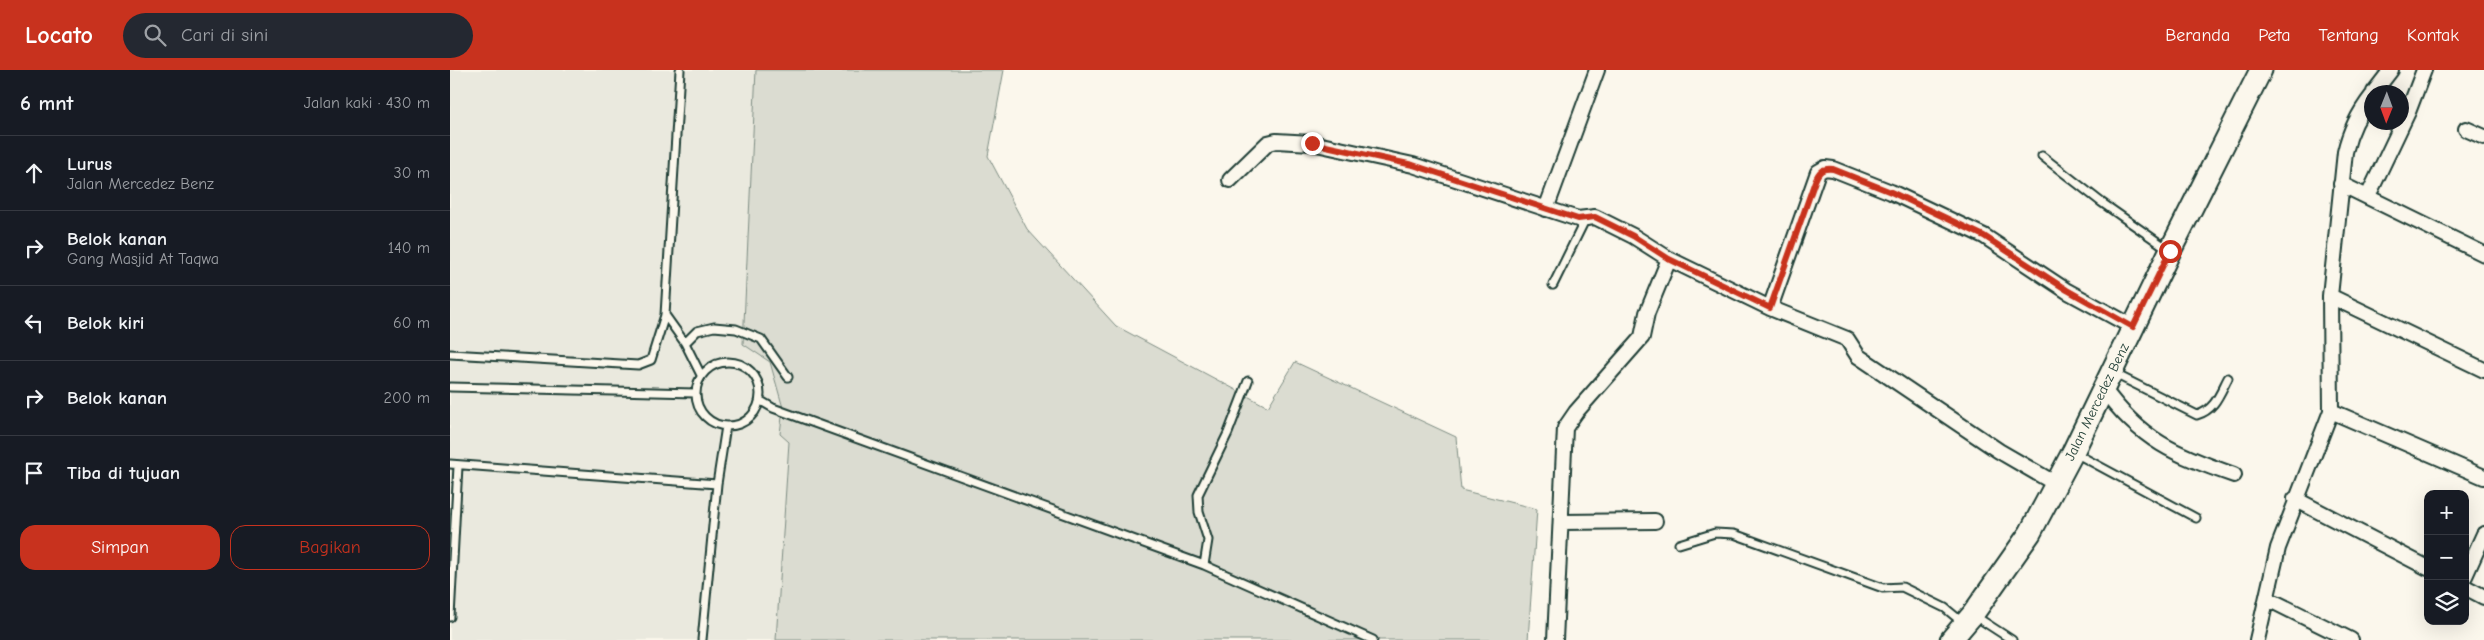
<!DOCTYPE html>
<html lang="id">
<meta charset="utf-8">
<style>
:root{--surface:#171b24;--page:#242831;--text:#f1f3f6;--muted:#9ea1a6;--line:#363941;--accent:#c8321e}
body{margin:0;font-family:"Comic Neue",sans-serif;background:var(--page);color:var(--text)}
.controls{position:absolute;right:15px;bottom:15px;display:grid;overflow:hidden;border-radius:10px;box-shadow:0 5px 20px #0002}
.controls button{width:45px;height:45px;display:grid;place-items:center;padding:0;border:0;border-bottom:1px solid var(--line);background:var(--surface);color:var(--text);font:25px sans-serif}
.compass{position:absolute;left:1914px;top:15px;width:45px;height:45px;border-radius:50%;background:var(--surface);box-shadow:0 5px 20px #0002;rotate:181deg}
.stop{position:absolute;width:15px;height:15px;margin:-11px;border:4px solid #c8321e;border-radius:50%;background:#fff}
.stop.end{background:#c8321e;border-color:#fff;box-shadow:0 1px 5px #0008}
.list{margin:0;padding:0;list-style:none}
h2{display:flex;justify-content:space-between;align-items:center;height:65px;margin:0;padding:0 20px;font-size:21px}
h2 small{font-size:16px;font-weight:400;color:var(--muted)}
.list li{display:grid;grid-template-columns:32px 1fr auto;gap:15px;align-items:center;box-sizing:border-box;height:75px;padding:0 20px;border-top:1px solid var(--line)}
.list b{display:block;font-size:19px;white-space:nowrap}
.list p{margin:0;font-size:16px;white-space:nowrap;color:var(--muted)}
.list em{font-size:16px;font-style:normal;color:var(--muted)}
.actions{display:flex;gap:10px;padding:15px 20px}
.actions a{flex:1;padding:11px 0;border:1px solid var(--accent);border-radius:15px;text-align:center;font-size:18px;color:var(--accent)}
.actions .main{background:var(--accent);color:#fff}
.icon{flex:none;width:28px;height:28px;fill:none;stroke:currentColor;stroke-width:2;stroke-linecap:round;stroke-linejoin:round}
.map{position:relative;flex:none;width:2034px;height:570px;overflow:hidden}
header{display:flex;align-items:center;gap:30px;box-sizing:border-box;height:70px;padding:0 25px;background:var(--accent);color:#fff}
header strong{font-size:24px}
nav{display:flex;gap:28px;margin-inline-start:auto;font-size:18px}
.search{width:350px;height:45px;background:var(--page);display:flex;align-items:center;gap:12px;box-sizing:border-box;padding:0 18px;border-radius:28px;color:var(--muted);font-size:19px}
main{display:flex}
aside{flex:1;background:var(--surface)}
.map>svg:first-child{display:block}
.built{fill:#eae9de}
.green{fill:#dbdcd1;stroke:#7d8c82}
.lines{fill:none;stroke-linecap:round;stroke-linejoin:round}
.lane-casing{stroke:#1f3d34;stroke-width:11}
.street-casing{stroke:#1f3d34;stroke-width:18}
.primary-casing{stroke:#1f3d34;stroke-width:25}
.lane{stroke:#fbf7ec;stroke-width:7}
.street{stroke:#fbf7ec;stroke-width:14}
.primary{stroke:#fbf7ec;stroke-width:21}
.route{stroke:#c8321e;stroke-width:6}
.labels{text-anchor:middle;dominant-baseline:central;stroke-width:5;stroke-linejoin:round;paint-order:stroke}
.street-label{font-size:14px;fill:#1f3d34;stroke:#fbf7ec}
</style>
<header>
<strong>Locato</strong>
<div class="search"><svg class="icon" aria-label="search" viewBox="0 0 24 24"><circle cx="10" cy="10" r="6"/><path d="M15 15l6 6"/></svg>Cari di sini</div>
<nav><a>Beranda</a><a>Peta</a><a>Tentang</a><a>Kontak</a></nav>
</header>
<main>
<aside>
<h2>6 mnt<small>Jalan kaki · 430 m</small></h2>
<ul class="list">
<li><svg class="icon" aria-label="ahead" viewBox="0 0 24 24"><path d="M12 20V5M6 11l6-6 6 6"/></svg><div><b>Lurus</b><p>Jalan Mercedez Benz</p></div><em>30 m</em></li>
<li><svg class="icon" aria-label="right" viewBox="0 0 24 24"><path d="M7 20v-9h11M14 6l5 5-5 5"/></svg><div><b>Belok kanan</b><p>Gang Masjid At Taqwa</p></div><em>140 m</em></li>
<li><svg class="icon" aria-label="left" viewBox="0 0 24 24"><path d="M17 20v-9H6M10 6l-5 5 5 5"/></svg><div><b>Belok kiri</b></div><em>60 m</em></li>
<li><svg class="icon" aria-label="right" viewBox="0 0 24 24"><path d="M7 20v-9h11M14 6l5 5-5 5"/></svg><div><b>Belok kanan</b></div><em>200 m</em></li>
<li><svg class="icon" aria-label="arrive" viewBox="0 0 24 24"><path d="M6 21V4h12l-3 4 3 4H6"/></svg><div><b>Tiba di tujuan</b></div></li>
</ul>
<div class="actions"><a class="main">Simpan</a><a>Bagikan</a></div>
</aside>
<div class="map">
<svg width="2034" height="570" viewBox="0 0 2034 570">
<rect width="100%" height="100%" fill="#fbf7ec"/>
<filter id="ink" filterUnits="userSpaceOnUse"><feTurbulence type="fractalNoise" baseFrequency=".02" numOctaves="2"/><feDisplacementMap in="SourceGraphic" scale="10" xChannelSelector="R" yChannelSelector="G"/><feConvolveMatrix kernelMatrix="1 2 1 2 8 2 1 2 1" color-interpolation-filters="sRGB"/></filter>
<g filter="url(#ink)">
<path class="built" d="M0 0H306L293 274 320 292 333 338 339 372 326 570H0Z"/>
<path class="green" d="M306 0H554L538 86 577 159 666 256 818 337 845 292 1006 367 1011 420 1087 439 1078 570H326L339 372 330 364 333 338 320 292 293 274Z"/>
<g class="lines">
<defs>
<path id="lane" d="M1592 86 1651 132 1718 179
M1103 215 1136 148
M215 245 235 273 251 305
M235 273 247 261 264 257 286 259 311 269 338 307
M0 284 188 295 201 290 215 245 230 0
M246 324a32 32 0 1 1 64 0a32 32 0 1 1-64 0Z
M1663 303 1747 345C1765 340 1770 323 1778 308
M0 317 245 323
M311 331 323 338 754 495 923 570
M1625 383 1746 448
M0 394 267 414
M1229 474 1265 463 1284 464 1433 518 1452 517 1495 538 1512 552
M754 495 758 470 749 442 748 425 778 363 798 311
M1525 546 1562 570
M0 547 8 396
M252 570 267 414 276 356"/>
<path id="street" d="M1924 22 1941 0
M2016 59 2034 67
M780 110 818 73 826 71 862 73 963 95 1128 149 1145 147 1183 166 1219 189 1320 238 1397 269 1408 286 1549 381 1606 414
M1891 114 2034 184
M1918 126 1958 42 1974 0
M1096 139 1147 0
M1880 226 2034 300
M1320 238 1368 102 1375 98 1383 99 1441 122 1534 166 1617 221 1683 257
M1653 318C1690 370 1726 385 1784 405
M1881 341 2034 407
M1845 429 1978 498
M1112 452 1205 451
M2015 506 2034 464
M2015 517 2034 527
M1818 529 1901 570
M1105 570 1115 358 1126 342 1192 267 1197 243 1219 189
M1807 570 1828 478 1881 341 1880 226 1895 82C1900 60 1908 44 1922 26"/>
<path id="primary" d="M1501 570 1523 544 1580 463 1623 382 1720 181 1811 0"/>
</defs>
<use href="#lane" class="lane-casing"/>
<use href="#street" class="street-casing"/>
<use href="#primary" class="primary-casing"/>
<use href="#lane" class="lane"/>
<use href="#street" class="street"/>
<use href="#primary" class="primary"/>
</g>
</g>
<g class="lines" filter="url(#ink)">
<path class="route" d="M862 73 963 95 1128 149 1145 147 1183 166 1219 189 1320 238 1365 111C1369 101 1372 98 1383 99L1441 122 1534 166 1617 220 1683 257 1720 181"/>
</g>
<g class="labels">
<g class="street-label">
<text transform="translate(1647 332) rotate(-64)">Jalan Mercedez Benz</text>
</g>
</g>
</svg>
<div class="controls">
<button>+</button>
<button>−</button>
<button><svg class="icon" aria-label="layers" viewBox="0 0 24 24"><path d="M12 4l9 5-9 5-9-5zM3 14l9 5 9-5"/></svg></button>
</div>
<svg class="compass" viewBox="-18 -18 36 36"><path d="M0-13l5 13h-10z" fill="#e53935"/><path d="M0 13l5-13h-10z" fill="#9ea1a6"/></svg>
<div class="stop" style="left:1720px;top:181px"></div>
<div class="stop end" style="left:862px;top:73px"></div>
</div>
</main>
